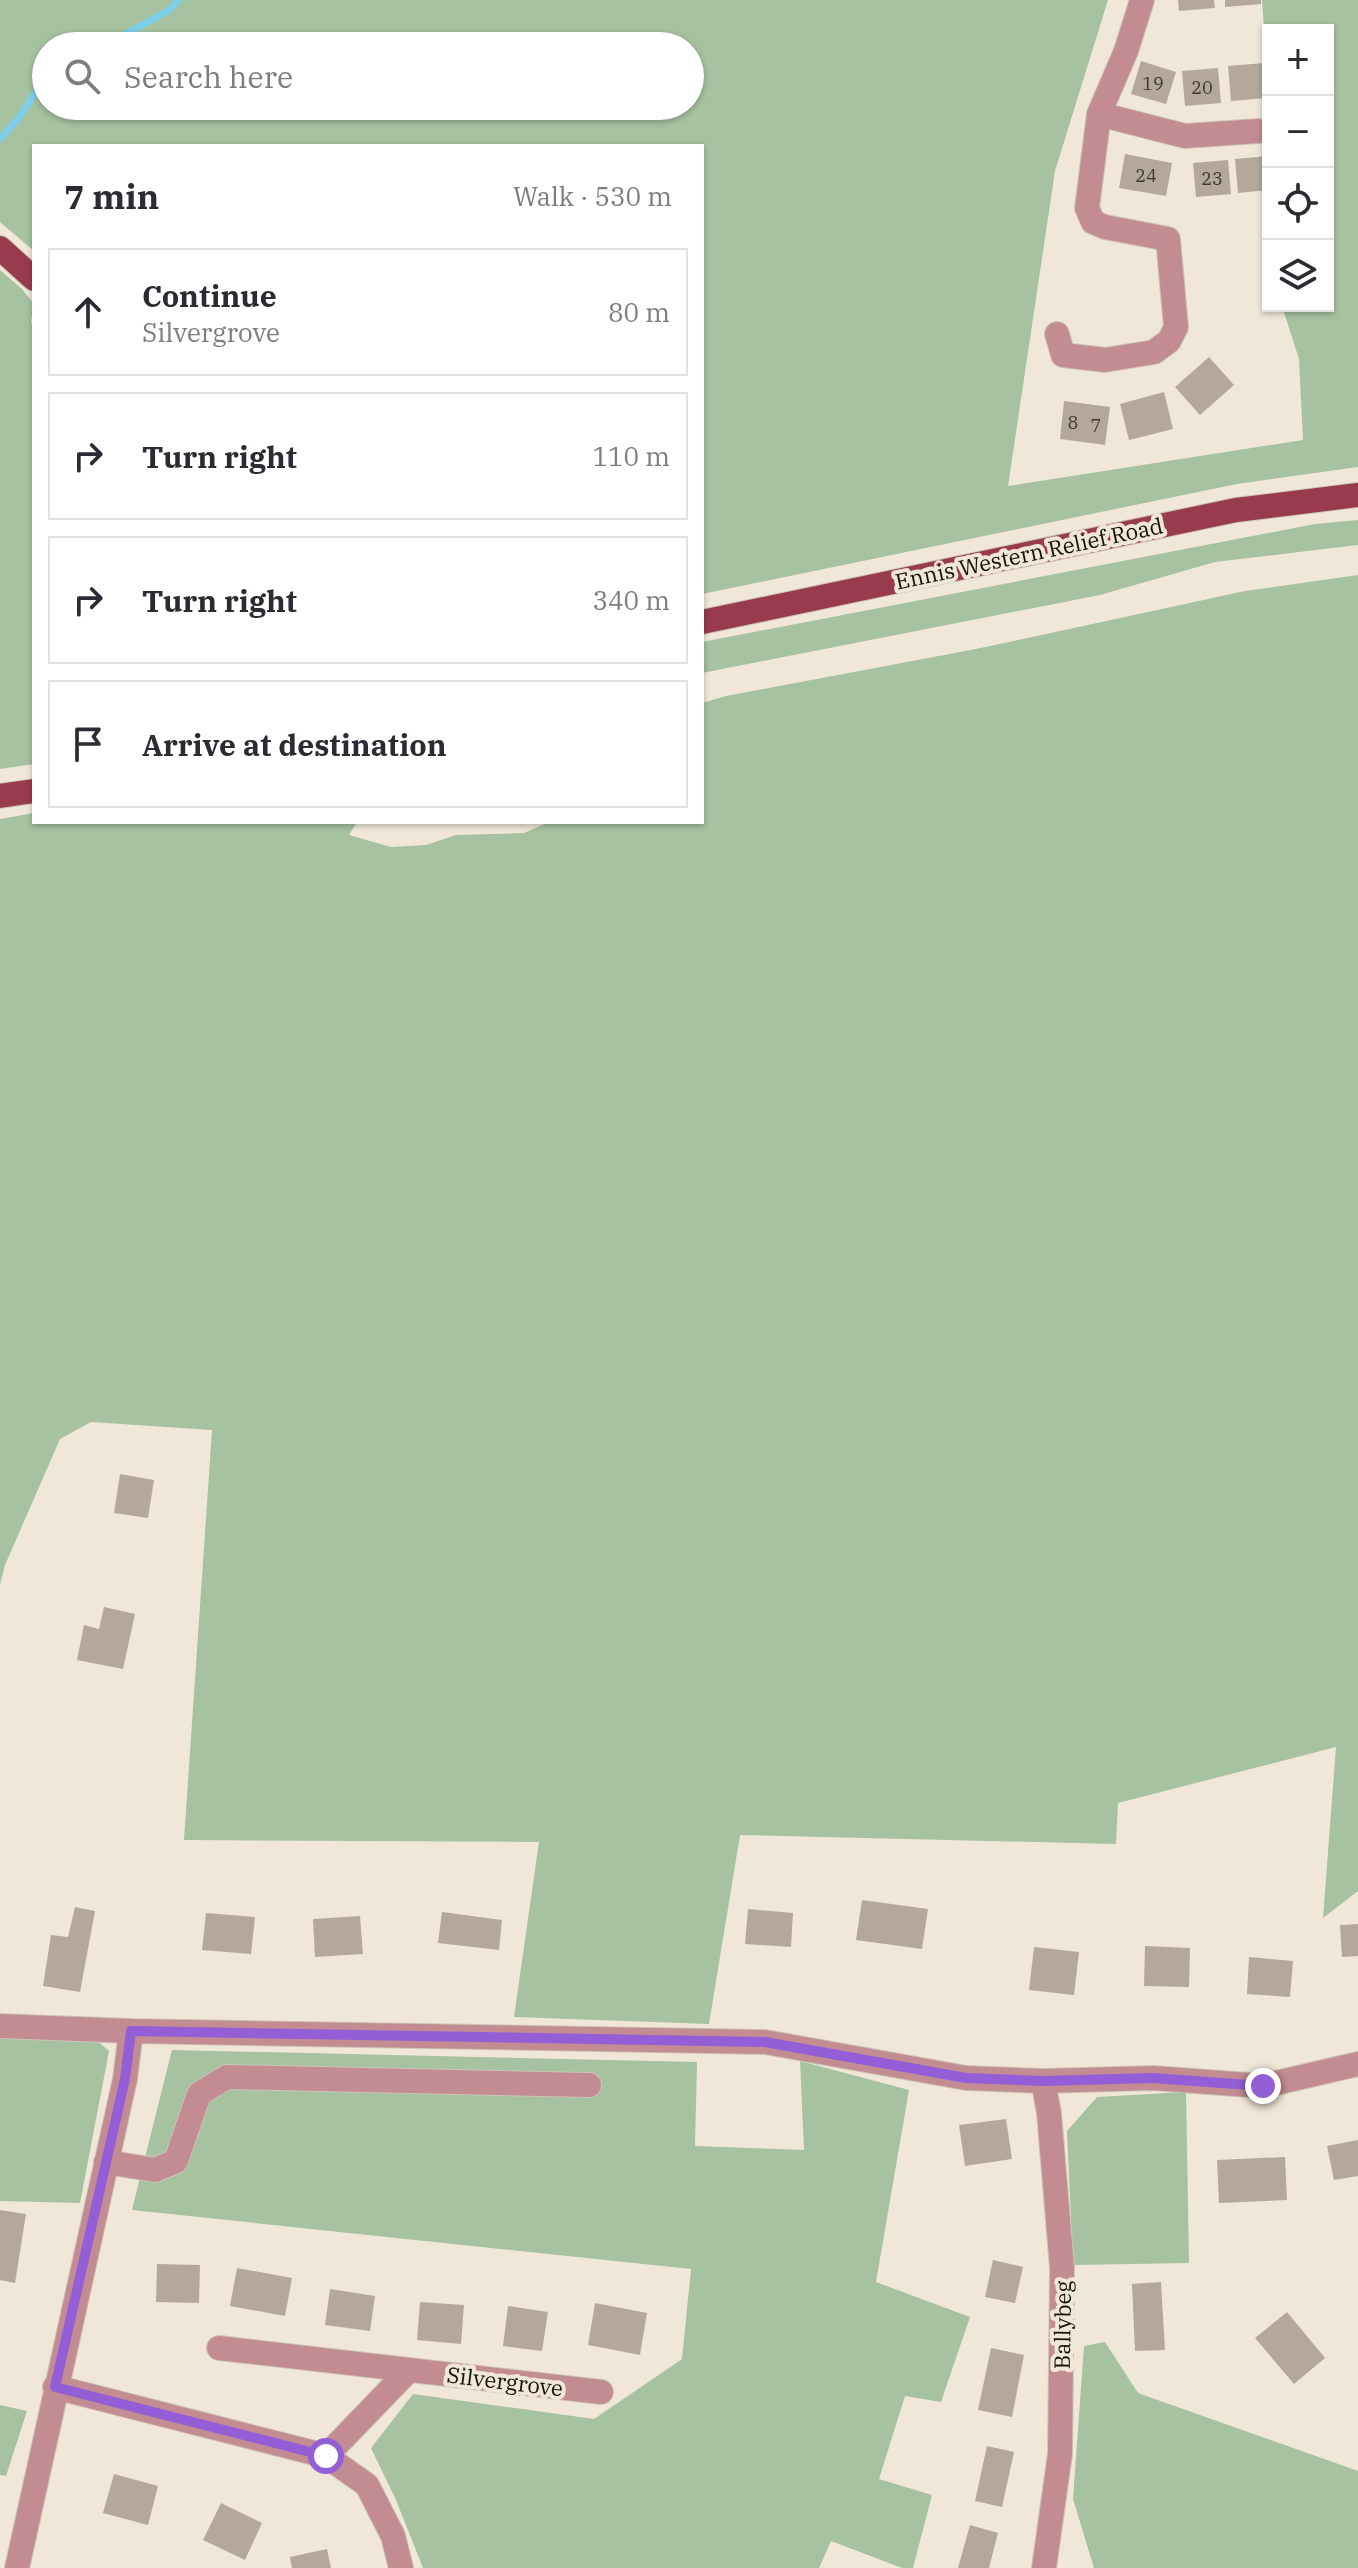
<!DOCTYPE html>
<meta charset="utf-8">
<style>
:root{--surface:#fff;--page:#f2f2f3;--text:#2b2b33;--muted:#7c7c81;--line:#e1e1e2}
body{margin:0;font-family:"IBM Plex Serif",serif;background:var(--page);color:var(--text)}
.controls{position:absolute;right:24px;top:24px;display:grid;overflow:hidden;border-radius:0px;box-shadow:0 2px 6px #0004}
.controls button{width:72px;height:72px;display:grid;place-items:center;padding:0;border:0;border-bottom:2px solid var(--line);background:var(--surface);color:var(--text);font:40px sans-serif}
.stop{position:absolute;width:24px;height:24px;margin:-18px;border:6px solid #945ed7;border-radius:50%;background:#fff}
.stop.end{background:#945ed7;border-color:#fff;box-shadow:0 2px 8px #0008}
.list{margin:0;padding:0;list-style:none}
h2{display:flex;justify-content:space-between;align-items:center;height:104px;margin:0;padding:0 32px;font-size:34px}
h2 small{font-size:26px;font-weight:400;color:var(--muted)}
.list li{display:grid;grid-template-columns:52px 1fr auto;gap:24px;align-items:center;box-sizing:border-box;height:128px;margin:0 16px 16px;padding:0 16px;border:2px solid var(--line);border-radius:0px}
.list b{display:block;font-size:30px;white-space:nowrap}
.list p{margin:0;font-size:26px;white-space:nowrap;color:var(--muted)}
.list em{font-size:26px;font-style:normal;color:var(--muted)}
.icon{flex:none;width:44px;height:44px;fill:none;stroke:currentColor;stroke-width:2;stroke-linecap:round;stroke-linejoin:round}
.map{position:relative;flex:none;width:1358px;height:2568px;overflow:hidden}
.search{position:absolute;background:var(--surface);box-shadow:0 2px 6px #0004;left:32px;top:32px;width:672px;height:88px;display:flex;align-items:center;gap:20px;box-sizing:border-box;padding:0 28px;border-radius:44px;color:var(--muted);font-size:30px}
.panel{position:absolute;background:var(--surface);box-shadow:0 2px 6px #0004;left:32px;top:144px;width:672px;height:680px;border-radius:0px}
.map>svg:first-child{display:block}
.green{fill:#a6c2a0;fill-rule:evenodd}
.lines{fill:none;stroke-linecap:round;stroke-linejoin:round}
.stream{stroke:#7dcfea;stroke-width:7}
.building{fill:#b4a89d}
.minor-casing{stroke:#cdc5b7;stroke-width:26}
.major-casing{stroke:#cdc5b7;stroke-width:26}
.minor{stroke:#c38c93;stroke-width:24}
.major{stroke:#993b4e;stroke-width:24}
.route{stroke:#945ed7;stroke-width:10}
.labels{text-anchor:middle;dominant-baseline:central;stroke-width:8;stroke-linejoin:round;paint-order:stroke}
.number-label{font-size:18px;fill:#3c3830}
.street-label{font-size:22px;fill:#14120c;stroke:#f0e7d8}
</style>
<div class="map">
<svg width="1358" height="2568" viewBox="0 0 1358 2568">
<rect width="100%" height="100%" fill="#f0e7d8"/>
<path class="green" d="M0 0H1108L1055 171 1008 486 1303 440 1299 359 1282 306H1328V30H1268V85L1262 0H1358V467L1237 484 702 594V146H34V251L0 222ZM690 46V106H46V46Z
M0 270 22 289 33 303 31 323 34 326V764L0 769Z
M1358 520V545L1215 562 1100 595 702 673V642L1315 524Z
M1358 575V1891L1323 1918 1336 1747 1118 1803 1116 1844 740 1835 709 2024 514 2017 539 1842 184 1840 212 1430 91 1422 60 1439 5 1565 0 1585V819L34 813V822H357L349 835 391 847 426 845 456 835 524 833 549 822H702V703L726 696 976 649 1245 591Z
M0 2039H95L109 2051 80 2203 0 2201Z
M172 2050 697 2062 695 2146 804 2150 800 2061 909 2090 876 2282 970 2317 941 2402 905 2396 879 2479 932 2495 913 2568H902L831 2541 819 2568H423L396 2500 371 2448 413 2394 594 2419 682 2359 691 2269 132 2210Z
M1186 2092 1189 2263 1073 2265 1067 2131 1097 2097Z
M1105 2342 1138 2393 1358 2471V2568H1094L1073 2499 1084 2346Z
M0 2405 27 2411 6 2476 0 2475Z"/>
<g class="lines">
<path class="stream" d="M103 46 168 11 179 0
M0 139 17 120 46 77"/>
</g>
<path class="building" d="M1178 0H1214L1215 8 1179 11Z
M1225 0H1261V4L1225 7Z
M1141 61 1176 72 1166 104 1131 94Z
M1264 63 1267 98 1231 101 1228 66Z
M1218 68 1221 103 1185 106 1182 71Z
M1125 154 1172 163 1166 196 1119 188Z
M1268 156V190L1238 193 1235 159Z
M1228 160 1231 194 1196 197 1193 163Z
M1209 357 1234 385 1200 415 1175 387Z
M1164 392 1173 429 1129 440 1120 404Z
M1064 401 1110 407 1105 445 1060 439Z
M120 1474 154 1480 148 1518 114 1513Z
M104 1607 135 1614 123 1669 77 1660 84 1625 99 1629Z
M862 1900 928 1909 922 1949 856 1940Z
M75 1907 95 1911 80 1992 43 1986 51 1935 68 1937Z
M748 1909 793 1913 791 1947 745 1944Z
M442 1912 502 1920 499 1950 438 1943Z
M206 1913 255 1917 251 1954 202 1950Z
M360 1916 363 1954 315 1957 313 1919Z
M1358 1924V1956L1342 1957 1340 1925Z
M1145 1946 1190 1948 1189 1987 1144 1986Z
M1034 1947 1079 1952 1074 1995 1029 1990Z
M1249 1957 1293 1961 1290 1997 1247 1994Z
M1006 2119 1012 2159 965 2166 959 2125Z
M1358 2140V2176L1334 2180 1327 2146Z
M1285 2157 1287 2200 1219 2203 1217 2160Z
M0 2210 26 2214 15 2283 0 2280Z
M993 2260 1023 2267 1015 2303 985 2297Z
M157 2264 200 2265 199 2303 156 2302Z
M237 2268 292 2278 285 2316 230 2306Z
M1161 2282 1165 2350 1135 2351 1132 2284Z
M330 2289 375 2296 370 2331 325 2325Z
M420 2302 464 2305 461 2344 417 2340Z
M595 2303 647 2313 640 2355 588 2345Z
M508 2306 548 2312 542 2351 503 2346Z
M1287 2312 1325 2358 1294 2384 1255 2338Z
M991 2348 1024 2355 1012 2417 978 2410Z
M987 2446 1014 2452 1002 2507 975 2501Z
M114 2474 158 2486 148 2525 103 2513Z
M221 2503 262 2523 245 2560 203 2540Z
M970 2525 998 2533 989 2568H958Z
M327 2549 331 2568H292L290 2557Z"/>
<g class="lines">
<defs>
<path id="minor" d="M1099 114 1185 136 1258 131
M1057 334 1063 355 1105 360 1154 352 1169 341 1176 327 1168 239 1105 227 1093 222 1087 208 1099 114 1126 51 1142 0
M0 2026 131 2031 765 2042 966 2078 1043 2081 1153 2078 1263 2086 1358 2064
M1043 2081 1049 2113 1062 2268 1060 2454 1044 2568
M106 2162 155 2170 176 2161 199 2094 227 2077 589 2085
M219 2348 601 2392
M55 2387 326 2456 367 2485 393 2536 401 2568
M326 2456 409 2370
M17 2568 125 2079 131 2031"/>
<path id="major" d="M0 248 34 279
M702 622 1236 510 1358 495
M0 796 34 791"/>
</defs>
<use href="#minor" class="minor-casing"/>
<use href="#major" class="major-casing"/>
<use href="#minor" class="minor"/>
<use href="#major" class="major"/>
</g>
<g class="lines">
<path class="route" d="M326 2456 55 2387 125 2079 131 2031 765 2042 966 2078 1043 2081 1153 2078 1263 2086"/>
</g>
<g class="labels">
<g class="number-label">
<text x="1153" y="83">19</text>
<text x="1202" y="87">20</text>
<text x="1146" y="175">24</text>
<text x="1212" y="178">23</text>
<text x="1073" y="422">8</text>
<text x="1096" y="425">7</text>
</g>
<g class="street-label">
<text transform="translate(1029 553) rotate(-12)">Ennis Western Relief Road</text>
<text transform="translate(1062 2325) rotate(-89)">Ballybeg</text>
<text transform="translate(505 2381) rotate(7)">Silvergrove</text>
</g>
</g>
</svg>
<div class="controls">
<button>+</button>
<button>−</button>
<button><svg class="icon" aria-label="locate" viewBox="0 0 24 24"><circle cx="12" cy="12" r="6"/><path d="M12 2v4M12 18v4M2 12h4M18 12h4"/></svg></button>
<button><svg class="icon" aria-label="layers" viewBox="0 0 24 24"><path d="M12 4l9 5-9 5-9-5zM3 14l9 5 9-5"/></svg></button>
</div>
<div class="stop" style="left:326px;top:2456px"></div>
<div class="stop end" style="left:1263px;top:2086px"></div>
<div class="search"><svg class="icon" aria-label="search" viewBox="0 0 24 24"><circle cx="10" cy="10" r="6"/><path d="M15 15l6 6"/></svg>Search here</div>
<section class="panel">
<h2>7 min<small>Walk · 530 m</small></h2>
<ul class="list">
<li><svg class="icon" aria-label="ahead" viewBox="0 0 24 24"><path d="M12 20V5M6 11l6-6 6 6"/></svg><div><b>Continue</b><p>Silvergrove</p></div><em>80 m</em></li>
<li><svg class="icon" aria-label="right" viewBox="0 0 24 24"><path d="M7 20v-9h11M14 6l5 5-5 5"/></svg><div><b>Turn right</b></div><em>110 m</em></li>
<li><svg class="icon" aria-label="right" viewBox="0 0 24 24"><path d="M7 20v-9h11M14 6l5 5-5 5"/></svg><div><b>Turn right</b></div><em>340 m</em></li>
<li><svg class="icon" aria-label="arrive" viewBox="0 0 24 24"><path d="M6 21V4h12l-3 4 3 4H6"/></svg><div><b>Arrive at destination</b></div></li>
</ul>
</section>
</div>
